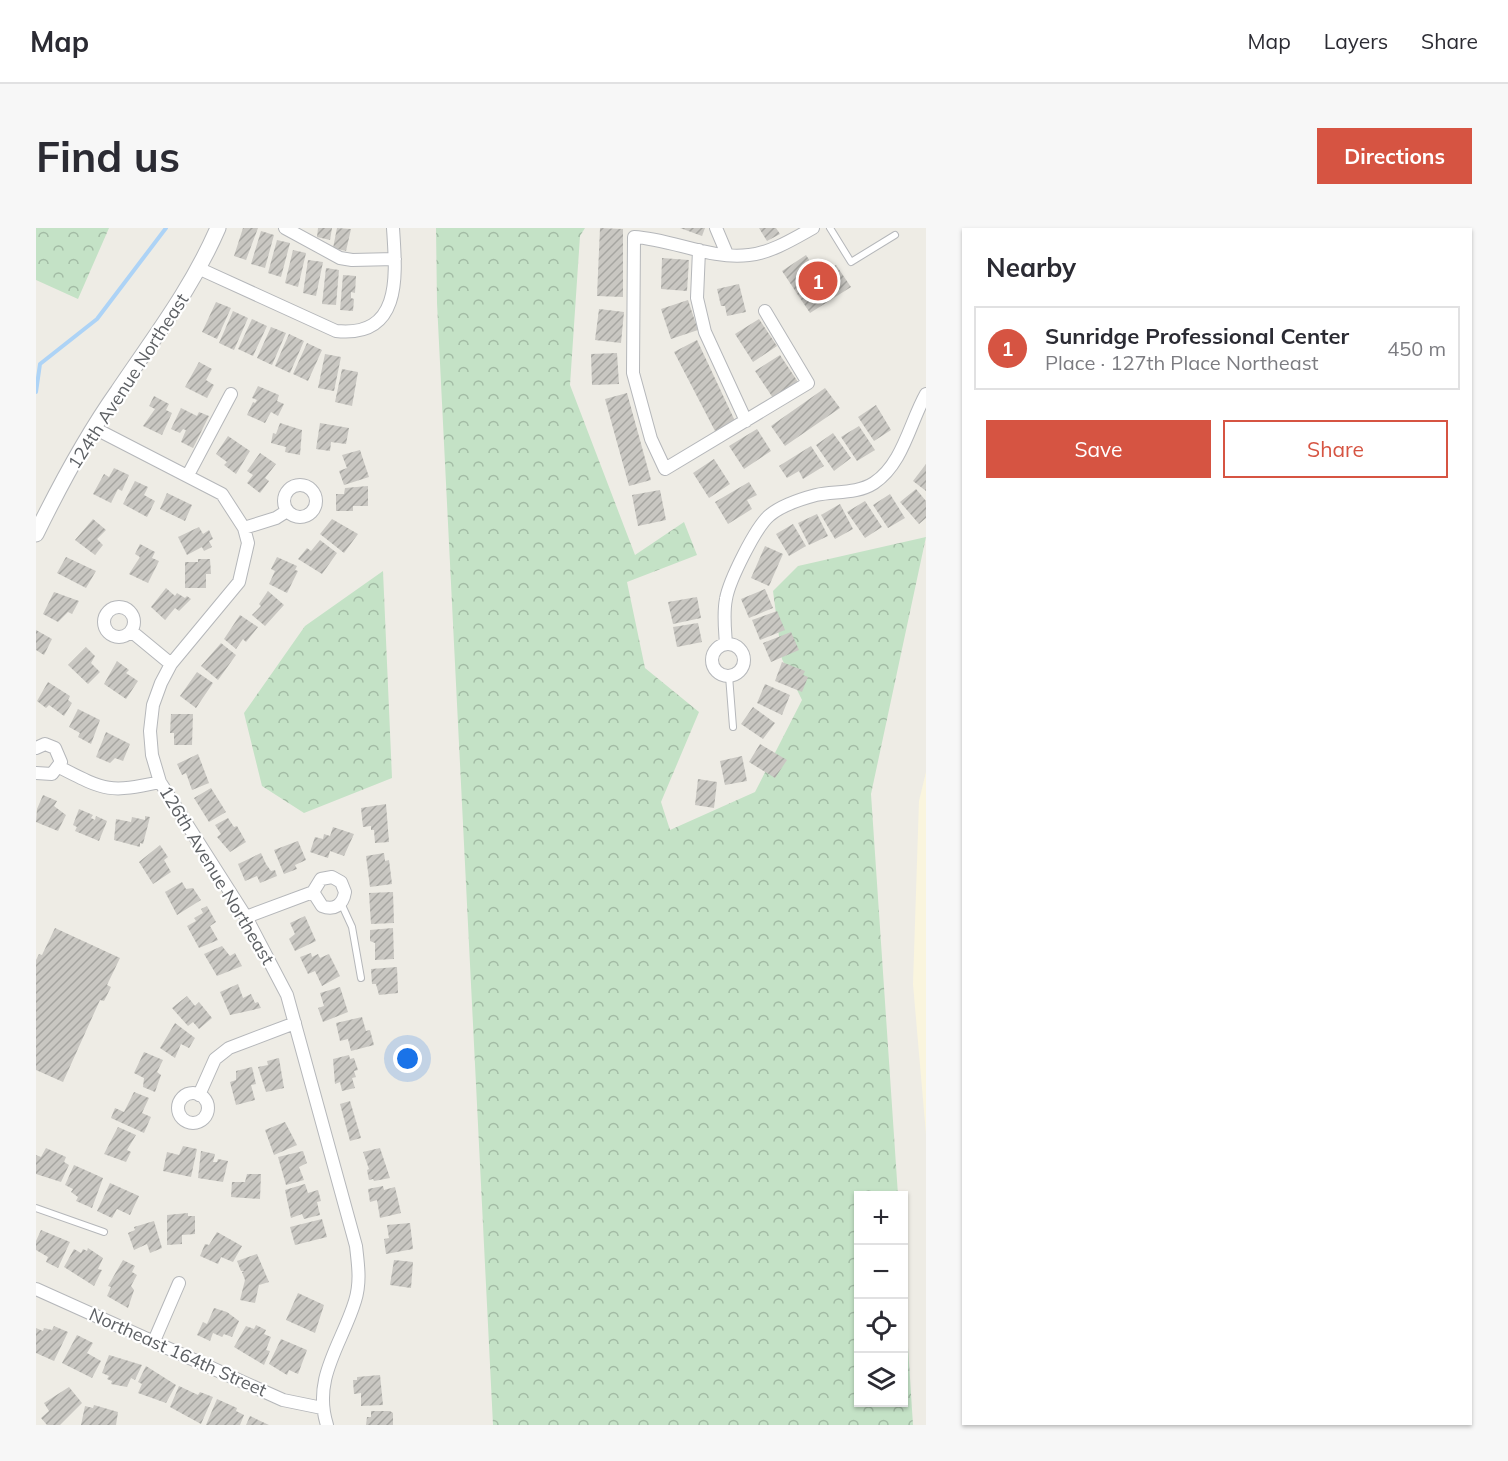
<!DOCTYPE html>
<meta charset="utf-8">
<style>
:root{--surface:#fff;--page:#f7f7f7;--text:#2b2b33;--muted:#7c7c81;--line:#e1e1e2;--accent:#d65442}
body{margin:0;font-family:Mulish,sans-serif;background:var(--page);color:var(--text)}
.controls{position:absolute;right:18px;bottom:18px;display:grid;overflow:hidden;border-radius:0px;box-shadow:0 2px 4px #0004}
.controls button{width:54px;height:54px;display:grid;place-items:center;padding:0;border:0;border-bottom:2px solid var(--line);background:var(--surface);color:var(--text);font:30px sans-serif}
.you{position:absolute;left:372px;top:831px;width:21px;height:21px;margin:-15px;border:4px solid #fff;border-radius:50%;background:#1a73e8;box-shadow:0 0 0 9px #1a73e833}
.badge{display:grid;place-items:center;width:39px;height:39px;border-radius:50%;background:var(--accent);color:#fff;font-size:20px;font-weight:700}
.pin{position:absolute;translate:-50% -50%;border:3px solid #fff;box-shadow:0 2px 6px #0006}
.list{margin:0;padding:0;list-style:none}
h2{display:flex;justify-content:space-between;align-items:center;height:78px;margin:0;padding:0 24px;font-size:26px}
h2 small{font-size:20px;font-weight:400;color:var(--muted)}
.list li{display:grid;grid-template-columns:39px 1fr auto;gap:18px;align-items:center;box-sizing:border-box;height:84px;margin:0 12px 12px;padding:0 12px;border:2px solid var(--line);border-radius:0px}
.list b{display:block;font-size:22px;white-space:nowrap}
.list p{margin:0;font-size:20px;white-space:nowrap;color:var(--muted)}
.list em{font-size:20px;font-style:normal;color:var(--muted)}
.actions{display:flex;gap:12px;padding:18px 24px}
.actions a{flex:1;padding:14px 0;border:2px solid var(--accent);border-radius:0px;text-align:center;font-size:21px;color:var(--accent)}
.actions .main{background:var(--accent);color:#fff}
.icon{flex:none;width:33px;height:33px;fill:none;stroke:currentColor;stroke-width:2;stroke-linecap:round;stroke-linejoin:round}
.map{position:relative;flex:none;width:890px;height:1197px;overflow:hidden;border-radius:0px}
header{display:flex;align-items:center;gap:36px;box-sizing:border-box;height:84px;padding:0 30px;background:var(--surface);border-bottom:2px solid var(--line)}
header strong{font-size:28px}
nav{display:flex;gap:33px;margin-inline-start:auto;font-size:21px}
.intro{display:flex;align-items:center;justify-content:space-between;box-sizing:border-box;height:144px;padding:0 36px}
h1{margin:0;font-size:42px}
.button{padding:15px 27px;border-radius:0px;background:var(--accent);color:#fff;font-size:21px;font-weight:700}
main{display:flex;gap:36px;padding:0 36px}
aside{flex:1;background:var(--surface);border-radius:0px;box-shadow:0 2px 4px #0004}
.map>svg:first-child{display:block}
.commercial{fill:#faf5de}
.forest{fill:url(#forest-crowns)}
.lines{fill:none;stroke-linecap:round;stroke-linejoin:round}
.stream{stroke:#add3f6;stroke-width:4}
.building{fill:url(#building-hatch)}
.service-casing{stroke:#b5b7ba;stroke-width:8}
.minor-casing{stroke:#b5b7ba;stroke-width:14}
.tertiary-casing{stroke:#b5b7ba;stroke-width:17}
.service{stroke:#fff;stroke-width:6}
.minor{stroke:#fff;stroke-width:12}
.tertiary{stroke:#fff;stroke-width:15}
.labels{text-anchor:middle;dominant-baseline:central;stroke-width:4.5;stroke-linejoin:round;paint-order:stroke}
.street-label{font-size:18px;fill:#5d6064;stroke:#fff}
</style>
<header>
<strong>Map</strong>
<nav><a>Map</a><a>Layers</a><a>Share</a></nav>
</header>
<div class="intro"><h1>Find us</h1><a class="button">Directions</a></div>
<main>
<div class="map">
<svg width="890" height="1197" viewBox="0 0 890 1197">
<defs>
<pattern id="forest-crowns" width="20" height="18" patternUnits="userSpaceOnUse" patternTransform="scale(1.5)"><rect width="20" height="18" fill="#c4e2c6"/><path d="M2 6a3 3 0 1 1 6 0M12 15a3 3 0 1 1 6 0" fill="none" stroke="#a2bba4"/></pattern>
<pattern id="building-hatch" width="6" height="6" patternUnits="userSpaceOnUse" patternTransform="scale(1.5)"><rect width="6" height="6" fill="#c9c7c2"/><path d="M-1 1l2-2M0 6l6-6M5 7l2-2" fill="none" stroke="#a6a5a1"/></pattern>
</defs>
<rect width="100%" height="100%" fill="#eeece5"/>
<path class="commercial" d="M890 544V906L877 756 883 573Z"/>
<path class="forest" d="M0 0H73L42 71 0 52Z
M400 0H549L544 8 534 157 599 327 648 294 661 327 591 354 609 440 663 484 625 574 634 602 719 564 766 472 746 431 737 363 762 338 890 309 835 566 862 967 822 968V1174H868V1056L877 1197H457L401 75Z
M347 343 356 550 268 585 226 558 208 485 269 398Z"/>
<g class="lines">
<path class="stream" d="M0 164 4 136 61 91 130 0"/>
</g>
<path class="building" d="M207 0H222L210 32 198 28Z
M282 0H296L294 12 281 9Z
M301 0 315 1 310 23 297 20Z
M564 0 587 1V69L561 68Z
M644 0H669L666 8Z
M723 0H740L744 6 731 13Z
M225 3 238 7 229 40 215 36Z
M241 12 254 15 245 49 232 45Z
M257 22 270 25 262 59 249 55Z
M770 27 783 47 800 37 815 59 774 85 746 43Z
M626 30 653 32 651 63 625 61Z
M272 32 287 34 280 68 267 65Z
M290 40 303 42 300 77 286 76Z
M307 47 320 48 319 65 315 64V70L318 71 317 83 304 82Z
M703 56 710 84 691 88 689 78H685L681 61Z
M652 72 662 102 635 111 625 81Z
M180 74 195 80 181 111 166 104Z
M563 81 588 84 585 115 559 112Z
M197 83 212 90 198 122 183 115Z
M216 91 231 98 217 128 202 121Z
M723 91 741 118 717 134 699 106Z
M235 99 250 105 236 137 221 130Z
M253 106 268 113 254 145 239 138Z
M661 112 699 193 679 203 638 124Z
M271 115 286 122 272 153 257 146Z
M581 125 583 156 556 157 555 126Z
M289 126 305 129 298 163 282 160Z
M744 127 762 154 737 170 719 143Z
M163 134 176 141 170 152 178 157 171 170 149 159Z
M306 141 322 144 316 178 299 174Z
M222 158 243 167 241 173 248 176 242 188 235 184 229 195 211 187 217 174 219 175 221 172 216 170Z
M789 160 804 180 749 218 735 198Z
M591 165 615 252 593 258 569 171Z
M118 168 133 176 130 182 136 185 126 207 107 198 119 181 113 178Z
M840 177 855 202 838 213 822 189Z
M145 180 161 188 163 184 173 188 157 220 145 214 150 202 147 201 144 205 135 201Z
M244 195 266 202 264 227 249 224 250 219 235 215 237 205 240 206Z
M284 195 313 200 310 216 295 214 294 223 280 221Z
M823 198 839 222 821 233 805 209Z
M721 201 735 223 708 241 693 218Z
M797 205 815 230 798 243 780 217Z
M192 208 214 223 200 246 188 237 191 234 180 226Z
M775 218 788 238 767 251 763 243 751 250 743 238Z
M324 222 333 249 308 257 303 243 311 240 306 227Z
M224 225 240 236 229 250 233 253 224 265 211 255 217 247 211 243Z
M678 231 694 256 673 270 657 245Z
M890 236V263L877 253Z
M78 240 93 247 86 263 82 261 75 275 57 266 68 246 73 249Z
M99 253 112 259 108 267 119 273 111 289 87 276Z
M713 254 721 267 711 272 716 281 692 296 679 274Z
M332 258V278H317V283H300V266H308L309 260Z
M880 261 890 273V290L883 296 864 274Z
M624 262 630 292 602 298 596 267Z
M131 265 156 277 149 293 124 281Z
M854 266 869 290 852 300 837 277Z
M829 273 846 299 829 310 811 284Z
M804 276 817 301 799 311 785 287Z
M781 286 792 308 773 317 762 295Z
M57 291 70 302 61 311 67 317 59 327 39 312Z
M296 291 322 306 308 325 284 306Z
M757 296 770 318 753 328 740 306Z
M163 299 167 306 173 302 177 311 173 313 176 319 168 323 166 319 151 327 142 309Z
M284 312 301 325 286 346 262 331 271 320 275 323Z
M104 316 119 324 116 330 123 333 112 355 93 346 104 329 99 326Z
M729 318 747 326 733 358 715 350Z
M30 329 60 343 50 360 21 345Z
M241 329 261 338 259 342 262 343 251 365 233 356 239 343 235 341Z
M162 331H174L175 346H170V360H149V334H162Z
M130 360 139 368 141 365 149 370 151 368 155 371 143 383 139 380 129 392 115 379Z
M729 361 737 380 713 390 705 371Z
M232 363 248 377 229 398 216 387 225 378 223 376Z
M18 364 43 373 36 386 32 384 22 394 7 386Z
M661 369 665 390 637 396 632 374Z
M741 383 749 402 724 412 716 392Z
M204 387 222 399 210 414 207 411 200 421 188 411Z
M662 395 666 414 641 419 637 399Z
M0 402 16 411 8 427 0 422Z
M755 404 763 422 735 434 727 415Z
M185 415 200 427 182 452 165 438Z
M50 419 59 428 55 435 64 444 52 456 32 437Z
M81 433 93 442 90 445 102 453 90 471 68 456Z
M746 434 769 443 767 447 772 449 766 464 739 453Z
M161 444 177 455 160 480 144 468Z
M12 454 34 468 32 472 36 475 28 488 13 477 10 480 1 473Z
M729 456 754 467 746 487 721 475Z
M717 479 739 495 727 511 705 496Z
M42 481 64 492 55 516 42 509 44 505 33 499Z
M135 486H157L156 517H138V505H134Z
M70 504 94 516 87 533 79 530 74 535 60 529Z
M724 516 751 532 739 550 713 534Z
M162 526 173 555 156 562 150 545 146 547 141 536Z
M706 528 711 553 689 557 684 533Z
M662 551 681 554 678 580 659 577Z
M175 560 190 584 173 594 158 570Z
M7 567 21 573 18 578 30 587 22 603 0 594 1 581Z
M350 576 353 614 339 615 338 602H335V598L327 599 325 580Z
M43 581 57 587 55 590 59 592 60 588 71 593 63 613 39 603 41 599 37 597Z
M109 588 114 589 107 616 104 615V619L78 612 80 591 95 594 96 589 109 592Z
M192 590 198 599 201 598 210 614 194 624 181 609 185 606 179 597Z
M297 599 318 606 308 628 294 623 292 630 274 624 279 609 287 611 288 606 294 608Z
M262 613 270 632 259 637 261 641 248 646 238 622Z
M124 617 132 629 128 632 135 644 117 656 103 634Z
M225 625 230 636 235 643 239 642 241 648 224 655 221 648 209 653 202 636Z
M348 625 349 633 353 632 356 656 334 659 330 628Z
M146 654 150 661 157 660 165 672 141 687 129 664Z
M357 664 358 695 335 696 333 665Z
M171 678 180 694 174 698 182 712 163 720 151 698 160 693 158 690 167 685 165 681Z
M269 688 280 713 259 723 253 711 259 706 254 695Z
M19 700 84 730 71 757 75 759 68 773 64 772 27 854 0 842V732L3 726 6 727Z
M357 700 358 731 339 732V715L334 713V702Z
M186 718 194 728 199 725 206 738 181 748 168 726Z
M275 725 276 729 282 726 284 730 293 726 304 748 286 758 279 743 272 746 264 729Z
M361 739 362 765 343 767 340 756H336L335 741Z
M202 756 207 770 215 766 219 775 222 774 225 780 194 787 184 764Z
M304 759 312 784 287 794 282 780 288 778 284 765Z
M151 768 159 778 163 774 176 790 163 801 157 794 152 798 136 780Z
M326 789 330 803 334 802 338 817 315 823 312 811 304 813 300 795Z
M139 795 159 810 153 820 145 816 139 830 124 820Z
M108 824 127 832 121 844 125 847 119 864 107 859 108 850 98 845Z
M313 827 314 831 318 830 322 842 318 843 320 849 316 850 319 860 306 863 304 854 299 856 297 831Z
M243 830 248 860 230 864 222 839 232 837 231 833Z
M216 839 220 856 215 857 219 872 200 877 194 854 200 852V843Z
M98 864 113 870 106 885 115 889 108 905 75 890 79 880 88 884Z
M314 873 325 910 314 913 304 876Z
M249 894 261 917 238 927 229 902Z
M82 899 100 907 91 922 95 924 90 934 68 926Z
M147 918 161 921 155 949 127 943 131 924 143 927Z
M10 920 30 929 28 934 33 937 25 954 0 946V927L5 929Z
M344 920 354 950 338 953 337 951 333 952 331 942 333 941 327 924Z
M165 923 179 926 177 934H181L182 931 192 933 187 954 162 950Z
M267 923 271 935 263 939 268 952 250 957 242 929Z
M38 937 67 950 56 980 40 973 42 969 35 964 37 961 29 957Z
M211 946H225L224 971 195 969 196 954H209Z
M74 955 103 968 94 987 81 981 76 990 61 983Z
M269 956 272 965 282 962 285 973 281 974 284 987 268 991 266 986 255 990 249 962Z
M347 958 348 962 359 959 365 985 344 990 341 972 334 974 332 961Z
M152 985V988H159V1006L146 1007V1016L131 1017V987Z
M286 991 291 1009 259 1017 254 999Z
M118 993 126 1020 114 1025 111 1016 98 1022 92 1005 99 1002 98 999Z
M374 995 377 1021 350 1026 348 1011 353 1010 351 997Z
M5 1002 34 1014 22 1040 10 1034 12 1029 0 1022V1013Z
M181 1004 206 1018 197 1034 185 1029 182 1036 164 1028 169 1016 173 1017Z
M52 1020 67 1030 62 1041 66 1042 58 1058 28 1039 38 1021 45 1025 47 1021 51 1023Z
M221 1026 233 1054 223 1057 219 1075 204 1072 209 1052 206 1044 209 1043H205L201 1033Z
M87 1032 99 1038 96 1044 101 1047 95 1058 98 1062 92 1080 71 1068 75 1059 72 1058Z
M358 1032 377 1034 375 1060 354 1057Z
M262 1065 288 1077 279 1105 250 1092Z
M178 1080 191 1084 203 1093 196 1109 188 1106 186 1109 177 1105 174 1113 161 1107 167 1094 171 1096Z
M220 1097 230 1102 228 1106 235 1109 230 1122 234 1123 228 1137 198 1119 210 1098 218 1101Z
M18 1098 32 1104 18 1133 0 1125V1100L7 1103 8 1100 16 1102Z
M41 1107 57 1115 51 1125 65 1133 56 1150 26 1135Z
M245 1111 271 1122 262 1146 253 1142 251 1147 233 1136Z
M73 1127 106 1137 99 1152 95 1150 91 1159 75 1156 76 1153 71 1151 73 1148 66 1145Z
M110 1138 140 1157 130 1175 102 1165 106 1156 102 1154Z
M344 1147 347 1177 325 1178V1165L318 1166 317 1152H321V1149Z
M143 1158 162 1167 164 1164 177 1169 165 1196 134 1179Z
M33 1159 46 1175 24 1197H11L5 1190 13 1183 8 1175Z
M181 1171 201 1180 200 1183 208 1187 204 1197H170Z
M58 1177 82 1184 80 1197H45L49 1178 57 1180Z
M335 1183H354L357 1185V1197H330L331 1189H335Z
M214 1188 233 1197H210Z"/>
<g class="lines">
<defs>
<path id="service" d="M794 0 815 34 859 7
M693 448 697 499
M305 675 316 699 325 750
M0 980 68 1004"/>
<path id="minor" d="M249 0 304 30 316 32 359 31
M680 0 691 26
M663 22 661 70 669 104 710 193
M164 41 300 103C367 110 360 46 357 0
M729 83 772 155 629 241 615 211 597 145 598 9C636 11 675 32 713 27 735 25 759 10 777 0
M58 200 186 266 208 300
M152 247 195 166
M248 273a16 16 0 1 1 32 0a16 16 0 1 1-32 0Z
M251 283 240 290 208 300 212 315 203 354 135 436 125 455 117 477 114 503 116 527 124 554 210 689 251 767 320 1018C322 1036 325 1054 319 1073 306 1116 276 1150 291 1197
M68 394a15 15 0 1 1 30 0a15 15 0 1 1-30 0Z
M95 403 135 436
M690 416C689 401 687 386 690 371 693 353 720 298 734 287 746 277 765 271 780 267 799 263 821 266 838 255 867 236 874 194 890 166
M676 432a16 16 0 1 1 32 0a16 16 0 1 1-32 0Z
M0 520 9 516 19 520 25 534 16 546 0 545
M23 539C70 563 73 565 124 554
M210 689 277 664 286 678C298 683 307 677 309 664L305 654 296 649 285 651 277 664
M142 880a15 15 0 1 1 30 0a15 15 0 1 1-30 0Z
M163 867 179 831 193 820 259 795
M0 1061 247 1172 286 1180
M118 1113 143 1055"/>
<path id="tertiary" d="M0 306C24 257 50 208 82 163 119 108 155 62 182 0"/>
</defs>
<use href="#service" class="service-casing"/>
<use href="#minor" class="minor-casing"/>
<use href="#tertiary" class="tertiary-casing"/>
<use href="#service" class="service"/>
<use href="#minor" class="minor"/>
<use href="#tertiary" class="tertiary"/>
</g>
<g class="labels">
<g class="street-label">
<text transform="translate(92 153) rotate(-57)">124th Avenue Northeast</text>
<text transform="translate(181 647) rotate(59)">126th Avenue Northeast</text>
<text transform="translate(142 1124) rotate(24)">Northeast 164th Street</text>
</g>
</g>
</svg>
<div class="controls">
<button>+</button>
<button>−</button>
<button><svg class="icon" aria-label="locate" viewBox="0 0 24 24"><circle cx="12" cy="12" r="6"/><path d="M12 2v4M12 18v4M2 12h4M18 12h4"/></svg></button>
<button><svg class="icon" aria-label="layers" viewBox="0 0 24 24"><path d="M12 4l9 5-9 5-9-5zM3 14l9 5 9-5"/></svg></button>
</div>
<div class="you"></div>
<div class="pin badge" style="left:782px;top:53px">1</div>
</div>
<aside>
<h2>Nearby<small></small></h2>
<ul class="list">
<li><span class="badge">1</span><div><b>Sunridge Professional Center</b><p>Place · 127th Place Northeast</p></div><em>450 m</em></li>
</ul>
<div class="actions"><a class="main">Save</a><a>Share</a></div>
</aside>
</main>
